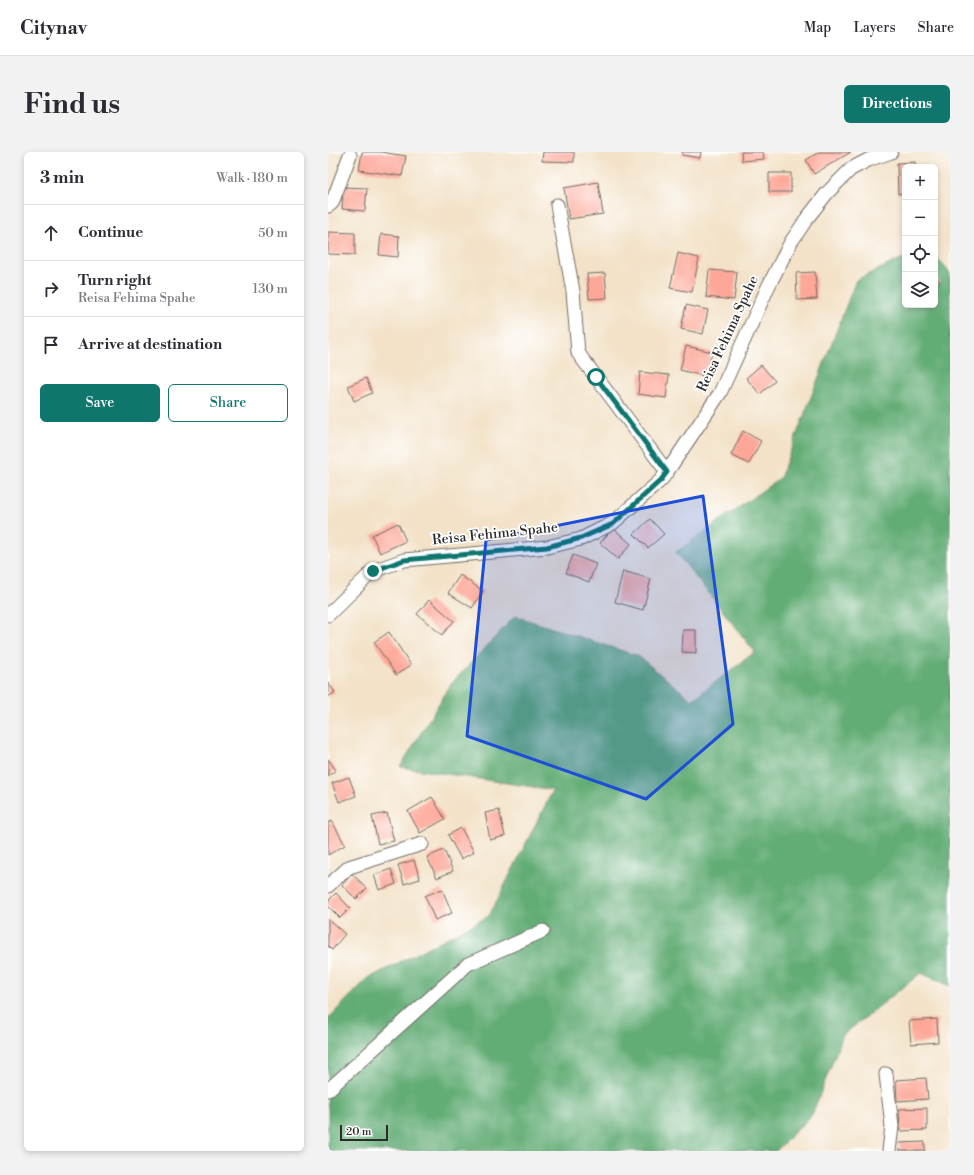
<!DOCTYPE html>
<meta charset="utf-8">
<style>
:root{--surface:#fff;--page:#f2f2f3;--text:#2b2b33;--muted:#7c7c81;--line:#e1e1e2;--accent:#0f766e}
body{margin:0;font-family:"Libre Bodoni",serif;background:var(--page);color:var(--text)}
.controls{position:absolute;right:12px;top:12px;display:grid;overflow:hidden;border-radius:6px;box-shadow:0 2px 6px #0003}
.controls button{width:36px;height:36px;display:grid;place-items:center;padding:0;border:0;border-bottom:1px solid var(--line);background:var(--surface);color:var(--text);font:20px sans-serif}
.scale{position:absolute;left:12px;bottom:10px;width:48px;box-sizing:border-box;padding-left:4px;border:2px solid #2b2b2b;border-top:0;font-size:11px;line-height:14px;white-space:nowrap;color:#2b2b2b;-webkit-text-stroke:3px #fff;paint-order:stroke}
.stop{position:absolute;width:12px;height:12px;margin:-9px;border:3px solid #0f766e;border-radius:50%;background:#fff}
.stop.end{background:#0f766e;border-color:#fff;box-shadow:0 1px 4px #0008}
.list{margin:0;padding:0;list-style:none}
h2{display:flex;justify-content:space-between;align-items:center;height:52px;margin:0;padding:0 16px;font-size:17px}
h2 small{font-size:13px;font-weight:400;color:var(--muted)}
.list li{display:grid;grid-template-columns:26px 1fr auto;gap:12px;align-items:center;box-sizing:border-box;height:56px;padding:0 16px;border-top:1px solid var(--line)}
.list b{display:block;font-size:15px;white-space:nowrap}
.list p{margin:0;font-size:13px;white-space:nowrap;color:var(--muted)}
.list em{font-size:13px;font-style:normal;color:var(--muted)}
.actions{display:flex;gap:8px;padding:12px 16px}
.actions a{flex:1;padding:9px 0;border:1px solid var(--accent);border-radius:6px;text-align:center;font-size:14px;color:var(--accent)}
.actions .main{background:var(--accent);color:#fff}
.icon{flex:none;width:22px;height:22px;fill:none;stroke:currentColor;stroke-width:2;stroke-linecap:round;stroke-linejoin:round}
.map{position:relative;flex:none;width:622px;height:999px;overflow:hidden;border-radius:6px}
header{display:flex;align-items:center;gap:24px;box-sizing:border-box;height:56px;padding:0 20px;background:var(--surface);border-bottom:1px solid var(--line)}
header strong{font-size:19px}
nav{display:flex;gap:22px;margin-inline-start:auto;font-size:14px}
.intro{display:flex;align-items:center;justify-content:space-between;box-sizing:border-box;height:96px;padding:0 24px}
h1{margin:0;font-size:28px}
.button{padding:10px 18px;border-radius:6px;background:var(--accent);color:#fff;font-size:14px;font-weight:700}
main{display:flex;gap:24px;padding:0 24px}
aside{flex:1;background:var(--surface);border-radius:6px;box-shadow:0 2px 6px #0003}
.map>svg:first-child{display:block}
.forest{fill:#62ac74;stroke:#466c50}
.building{fill:#fda798}
.lines{fill:none;stroke-linecap:round;stroke-linejoin:round}
.street-casing{stroke:#716b62;stroke-width:15}
.street{stroke:#fff;stroke-width:13}
.route{stroke:#0f766e;stroke-width:5}
.marked{fill:#1d4ed8;fill-opacity:0.2;stroke:#1d4ed8;stroke-width:3;stroke-linejoin:round}
.labels{text-anchor:middle;dominant-baseline:central;stroke-width:3.5;stroke-linejoin:round;paint-order:stroke}
.street-label{font-size:14px;fill:#2b2b2b;stroke:#fff}
</style>
<header>
<strong>Citynav</strong>
<nav><a>Map</a><a>Layers</a><a>Share</a></nav>
</header>
<div class="intro"><h1>Find us</h1><a class="button">Directions</a></div>
<main>
<aside>
<h2>3 min<small>Walk · 180 m</small></h2>
<ul class="list">
<li><svg class="icon" aria-label="ahead" viewBox="0 0 24 24"><path d="M12 20V5M6 11l6-6 6 6"/></svg><div><b>Continue</b></div><em>50 m</em></li>
<li><svg class="icon" aria-label="right" viewBox="0 0 24 24"><path d="M7 20v-9h11M14 6l5 5-5 5"/></svg><div><b>Turn right</b><p>Reisa Fehima Spahe</p></div><em>130 m</em></li>
<li><svg class="icon" aria-label="arrive" viewBox="0 0 24 24"><path d="M6 21V4h12l-3 4 3 4H6"/></svg><div><b>Arrive at destination</b></div></li>
</ul>
<div class="actions"><a class="main">Save</a><a>Share</a></div>
</aside>
<div class="map">
<svg width="622" height="999" viewBox="0 0 622 999">
<rect width="100%" height="100%" fill="#fff"/>
<filter id="ink" filterUnits="userSpaceOnUse"><feTurbulence type="fractalNoise" baseFrequency=".025" numOctaves="2"/><feDisplacementMap in="SourceGraphic" scale="8" xChannelSelector="R" yChannelSelector="G"/><feConvolveMatrix kernelMatrix="1 2 1 2 8 2 1 2 1" color-interpolation-filters="sRGB"/></filter>
<filter id="wash" filterUnits="userSpaceOnUse"><feTurbulence type="fractalNoise" baseFrequency=".012" numOctaves="4" result="noise"/><feDisplacementMap in="SourceGraphic" scale="16" xChannelSelector="R" yChannelSelector="G"/><feGaussianBlur stdDeviation="0.9" result="paint"/><feColorMatrix in="noise" values="0 0 0 0 0 0 0 0 0 0 0 0 0 0 0 0 0 1.4 0 .05"/><feComposite in="paint" operator="in"/></filter>
<g filter="url(#wash)">
<rect width="100%" height="100%" fill="#f3e2c8"/>
<path class="forest" d="M607 104 622 121V834L593 821 515 883 484 963 448 999H0V867L39 827 161 764 225 638 72 615 123 532 187 464 310 504 364 548 427 500 348 400 452 326 528 128 577 105V153H607Z"/>
<g id="blocks">
<path class="building" d="M34 0H53L78 4 74 24 31 18Z
M215 0H246V10L214 9Z
M354 0H373L372 6 354 3Z
M413 0H435L436 7 414 9Z
M491 0H523L486 22 478 8Z
M587 10V15H577V41L570 42 569 11Z
M441 21H463V40H441Z
M270 30 275 62 241 67 236 36Z
M15 35 39 36 37 59 14 57Z
M0 80 27 81V103L0 102Z
M53 82 71 84 70 105 51 103Z
M350 101 371 106 364 140 342 136Z
M381 118 409 120 406 148 378 145Z
M487 120 489 147 469 148 468 121Z
M277 121 279 146 261 147 259 122Z
M607 124 612 130 607 134Z
M358 153 380 158 375 182 353 177Z
M358 194 384 200 379 225 352 218Z
M433 213 447 229 432 242 418 226Z
M312 220 341 223 338 246 310 242Z
M38 226 44 241 26 249 20 234Z
M415 279 433 289 421 312 403 303Z
M322 367 336 382 320 396 306 382Z
M70 371 78 389 52 401 44 383Z
M285 376 303 392 290 407 272 391Z
M245 403 268 412 261 430 238 421Z
M295 419 323 427 315 458 287 450Z
M132 423 155 439 144 456 120 441Z
M101 448 126 469 114 483 89 462Z
M355 478H368V501L354 500Z
M61 480 83 513 68 523 46 490Z
M0 531 7 540 0 545Z
M0 607 8 618 0 624Z
M21 625 28 644 11 650 4 631Z
M104 645 117 667 92 681 80 659Z
M171 658 177 684 162 688 157 661Z
M59 661 66 689 50 692 44 664Z
M4 669 17 693 0 703V671Z
M133 676 146 700 133 707 120 683Z
M116 698 125 719 109 726 99 705Z
M86 708 92 727 76 732 70 713Z
M63 717 68 732 51 738 46 723Z
M24 722 39 736 28 747 14 733Z
M114 737 124 761 107 768 97 744Z
M8 741 22 756 12 766 0 754V749Z
M0 767 17 782 4 798 0 794Z
M609 867 610 890 583 892 581 869Z
M598 926 600 947 569 949 568 928Z
M599 956V978L572 979 571 957Z
M597 990V999H572L571 991Z"/>
</g>
</g>
<g filter="url(#ink)">
<use href="#blocks" fill-opacity="0" stroke="#716b62" stroke-width="1"/>
<g class="lines">
<defs>
<path id="street" d="M229 53 245 139 250 201 339 320
M0 54 4 51 22 3
M0 463 45 419 76 408 219 395 253 387 285 371 333 328 339 320 392 241 441 133 463 90 480 65 499 41 523 17 540 8 563 0
M0 734 21 715 94 692
M558 922 564 974 561 999
M0 938 140 812 215 779"/>
</defs>
<use href="#street" class="street-casing"/>
<use href="#street" class="street"/>
</g>
</g>
<g class="lines" filter="url(#ink)">
<path class="route" d="M45 419 76 408 219 395 253 386 285 372 333 328 339 320 268 225"/>
</g>
<path class="marked" d="M375 344 405 572 318 647 139 584 158 388Z"/>
<g class="labels">
<g class="street-label">
<text transform="translate(400 182) rotate(-65)">Reisa Fehima Spahe</text>
<text transform="translate(167 382) rotate(-6)">Reisa Fehima Spahe</text>
</g>
</g>
</svg>
<div class="controls">
<button>+</button>
<button>−</button>
<button><svg class="icon" aria-label="locate" viewBox="0 0 24 24"><circle cx="12" cy="12" r="6"/><path d="M12 2v4M12 18v4M2 12h4M18 12h4"/></svg></button>
<button><svg class="icon" aria-label="layers" viewBox="0 0 24 24"><path d="M12 4l9 5-9 5-9-5zM3 14l9 5 9-5"/></svg></button>
</div>
<div class="scale">20 m</div>
<div class="stop" style="left:268px;top:225px"></div>
<div class="stop end" style="left:45px;top:419px"></div>
</div>
</main>
